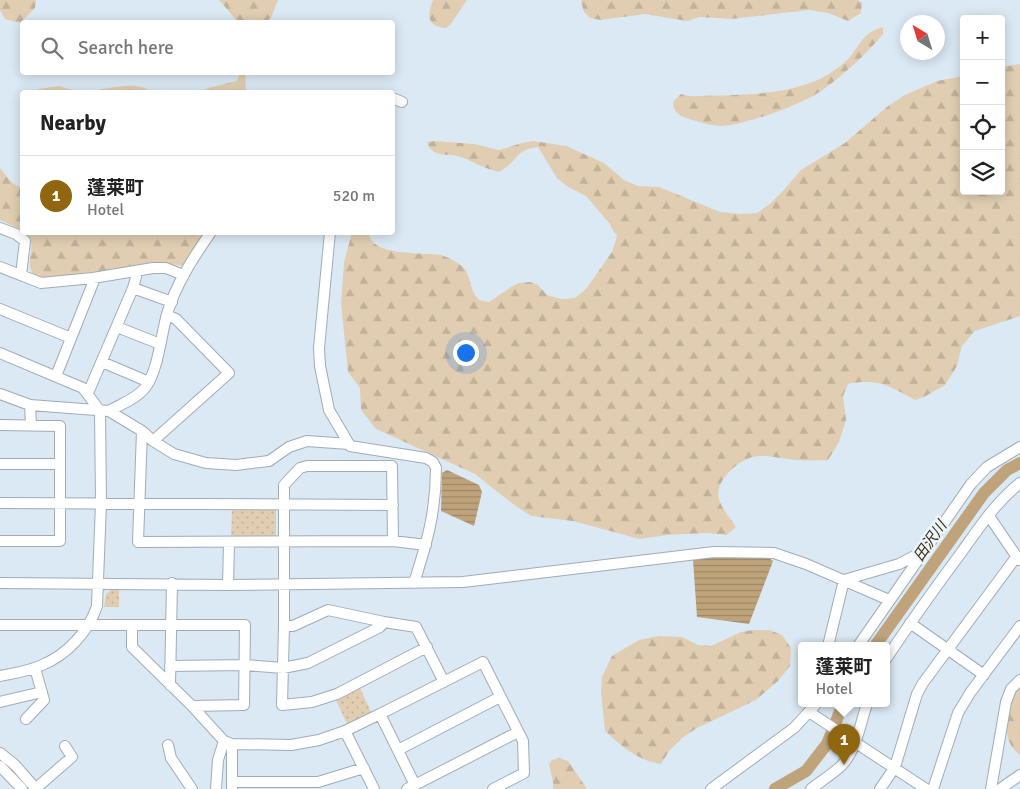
<!DOCTYPE html>
<meta charset="utf-8">
<style>
:root{--surface:#fff;--page:#f6f6f6;--text:#222;--muted:#767676;--line:#e0e0e0;--accent:#916610}
body{margin:0;font-family:Signika,"Noto Sans JP",sans-serif;background:var(--page);color:var(--text)}
.controls{position:absolute;right:15px;top:15px;display:grid;overflow:hidden;border-radius:5px;box-shadow:0 2px 12px #0003}
.controls button{width:45px;height:45px;display:grid;place-items:center;padding:0;border:0;border-bottom:1px solid var(--line);background:var(--surface);color:var(--text);font:25px sans-serif}
.compass{position:absolute;left:900px;top:15px;width:45px;height:45px;border-radius:50%;background:var(--surface);box-shadow:0 2px 12px #0003;rotate:322deg}
.you{position:absolute;left:465px;top:352px;width:18px;height:18px;margin:-12px;border:4px solid #fff;border-radius:50%;background:#1a73e8;box-shadow:0 0 0 8px #1a73e833}
.badge{display:grid;place-items:center;width:32px;height:32px;border-radius:50%;background:var(--accent);color:#fff;font-size:16px;font-weight:700}
.pin{position:absolute;translate:-50% -41px;filter:drop-shadow(0 1px 2px #0008)}
.pin::after{content:'';position:absolute;top:26px;width:18px;height:15px;background:inherit;clip-path:polygon(0 0,100% 0,50% 100%)}
.popup{position:absolute;left:798px;top:642px;width:92px;height:65px;box-sizing:border-box;display:grid;place-content:center;border-radius:5px;background:var(--surface);filter:drop-shadow(0 1px 4px #0005);font-size:16px;white-space:nowrap;color:var(--muted)}
.popup b{font-size:19px;color:var(--text)}
.popup::after{content:'';position:absolute;left:50%;top:100%;margin-left:-10px;border:10px solid transparent;border-top-color:var(--surface)}
.list{margin:0;padding:0;list-style:none}
h2{display:flex;justify-content:space-between;align-items:center;height:65px;margin:0;padding:0 20px;font-size:21px}
h2 small{font-size:16px;font-weight:400;color:var(--muted)}
.list li{display:grid;grid-template-columns:32px 1fr auto;gap:15px;align-items:center;box-sizing:border-box;height:80px;padding:0 20px;border-top:1px solid var(--line)}
.list b{display:block;font-size:19px;white-space:nowrap}
.list p{margin:0;font-size:16px;white-space:nowrap;color:var(--muted)}
.list em{font-size:16px;font-style:normal;color:var(--muted)}
.icon{flex:none;width:28px;height:28px;fill:none;stroke:currentColor;stroke-width:2;stroke-linecap:round;stroke-linejoin:round}
.map{position:relative;flex:none;width:1020px;height:789px;overflow:hidden}
.search{position:absolute;background:var(--surface);box-shadow:0 2px 12px #0003;left:20px;top:20px;width:375px;height:55px;display:flex;align-items:center;gap:12px;box-sizing:border-box;padding:0 18px;border-radius:5px;color:var(--muted);font-size:19px}
.panel{position:absolute;background:var(--surface);box-shadow:0 2px 12px #0003;left:20px;top:90px;width:375px;height:145px;border-radius:5px}
.map>svg:first-child{display:block}
.forest{fill:url(#forest-firs)}
.park{fill:url(#park-dots)}
.water{fill:url(#water-rules)}
.lines{fill:none;stroke-linecap:round;stroke-linejoin:round}
.river{stroke:#bfa47b;stroke-width:12}
.minor-casing{stroke:#9facb6;stroke-width:12}
.minor{stroke:#fff;stroke-width:10}
.labels{text-anchor:middle;dominant-baseline:central;stroke-width:5;stroke-linejoin:round;paint-order:stroke}
.water-label{font-size:15px;font-style:italic;fill:#402c09;stroke:#eaf6fe}
</style>
<div class="map">
<svg width="1020" height="789" viewBox="0 0 1020 789">
<defs>
<pattern id="forest-firs" width="22" height="20" patternUnits="userSpaceOnUse" patternTransform="scale(1.25)"><rect width="22" height="20" fill="#e1ceb2"/><path d="M5 1l3.5 6h-7zM16 11l3.5 6h-7z" fill="#c1b199"/></pattern>
<pattern id="park-dots" width="8" height="8" patternUnits="userSpaceOnUse" patternTransform="scale(1.25)"><rect width="8" height="8" fill="#e1ceb2"/><path d="M2 2h.1M6 6h.1" fill="none" stroke="#c1b199" stroke-width="1.8" stroke-linecap="round"/></pattern>
<pattern id="water-rules" width="6" height="5" patternUnits="userSpaceOnUse" patternTransform="scale(1.25)"><rect width="6" height="5" fill="#bfa47b"/><path d="M0 2.5h6" fill="none" stroke="#9b8665"/></pattern>
</defs>
<rect width="100%" height="100%" fill="#dbe9f4"/>
<path class="forest" d="M0 0H36L35 8 20 23 5 19 0 10Z
M219 0H278L271 18 266 22H238Z
M433 0H467L450 25 445 28C426 25 427 15 433 0Z
M582 0H858L862 3 861 13 848 21 828 13 809 10 731 19 700 17 687 21 645 14 601 20 590 18 584 12 581 2Z
M883 27V34C866 55 845 73 824 89 804 104 748 124 723 126 714 126 702 123 693 120 683 117 673 114 673 102L681 94 689 96C731 95 792 97 829 74 836 69 845 63 850 57 861 43 864 32 883 27Z
M1020 64V316L975 331 962 346 957 366 945 385 924 397 915 400C890 386 877 378 848 384L843 396 846 420 839 442 828 460C817 460 807 461 796 460 767 457 752 448 728 473 708 496 723 507 736 527L727 535 707 533 667 535 640 539 573 521 531 516 513 504 475 474 376 429 361 410 360 388 348 372 341 303 344 262 352 233H369C371 257 423 252 441 255 447 257 454 260 459 264 469 270 469 281 473 291 474 294 477 297 479 300L489 302 511 287 519 283 530 282 538 285 547 295 561 299 575 298 586 289 612 252 617 236 609 223 586 196 568 187 557 178 538 147C514 150 517 163 499 172 484 169 472 160 457 156 450 154 441 156 434 152 430 149 428 146 427 142L435 141 474 144 499 150 522 143 533 141 566 146 604 163 624 180 638 186 659 187 720 212 740 214 757 213 771 203 783 191 801 170 845 143 888 106 905 95 937 81 964 76V191H1001V67Z
M240 73H245L246 92H200L208 88 237 81Z
M59 86C68 89 77 91 87 91 108 90 133 79 153 92H33L39 89Z
M0 168 11 182 22 189V230L0 220Z
M26 233H203L184 266 163 263 46 278C42 277 37 277 34 275 23 263 39 243 26 233Z
M753 630H769L782 635 791 648 790 666 778 681 756 700 697 728 682 738 669 751 661 764C639 761 621 746 605 731L601 692 602 677 612 656 639 640 659 636 682 637 698 645 711 646 741 632Z
M1020 687V755C998 739 1009 712 1015 690Z
M560 758 568 761 587 789H553V782L549 764 552 760Z"/>
<path class="park" d="M232 508 276 509V538L231 537Z
M111 590H119V607H104L106 594Z
M359 686 372 714 348 726 335 698Z"/>
<path class="water" d="M447 470 479 485 482 492 474 526 441 511 442 473Z
M740 554 769 558 773 561 749 624 697 617 693 560Z"/>
<g class="lines">
<path class="river" d="M875 646 984 493 1007 470 1020 463
M775 789 806 771 827 744 843 704"/>
<defs>
<path id="minor" d="M392 98 402 102
M0 228 16 234 25 241 21 275
M330 232 319 348 320 366 329 410 349 444
M0 267 41 283 93 278 153 268H166L183 275
M133 288 172 302
M0 309 71 338
M117 327 160 344
M0 353 83 388 100 411 101 503 97 606C89 631 67 655 42 665 30 671 14 673 0 676
M102 362 149 382
M56 376 93 283V278
M88 393 133 288 136 277 135 272
M0 394 30 405
M109 411C121 404 136 399 145 388 158 372 161 335 167 314 176 284 193 258 211 232
M0 425 60 426V541H0
M31 425 30 405 109 411 142 431 153 441 174 454 206 463 236 465 269 461 289 447 307 441 349 444 350 446 426 458 433 462 436 468C436 512 427 542 414 583
M142 431 138 542 393 541 426 545
M153 441 229 373 176 319 167 315
M0 464H59
M0 503 393 505
M989 516 1019 560
M393 541 392 466H307L300 468 284 485V626L282 705 312 702 337 694 427 647
M0 583 228 585 463 582 714 552 774 553 806 564 889 600
M228 585 229 543
M910 623 984 675
M0 625H245L244 705 192 706
M132 626V647L192 706 224 741 232 744V789
M284 626H293L328 610 384 622 416 627 444 682
M828 646 844 580 899 564 924 551
M858 646 971 484 987 467 1020 447
M886 659C910 623 935 588 961 553 979 528 996 502 1020 483
M170 666 245 665 283 668 308 663 380 627 384 622
M170 685 172 583
M0 702 42 692
M809 712 926 789
M26 719 44 700 35 668
M345 731 380 714
M232 744 291 745 319 740 345 731 374 789
M168 745 171 758 192 789
M398 750 500 697
M0 753 15 765 36 789
M0 766 22 789
M232 782H318L364 768
M415 785 380 714 483 662 523 741 524 773 493 789
M35 789 72 757 65 746
M216 789 218 760 224 741
M407 789 518 732
M711 789 794 728 816 704
M811 789C821 781 833 774 842 765 857 749 860 724 867 704
M880 789 895 767 917 694 923 683 1017 556
M933 789 958 713 970 693 1020 626
M991 789 1006 702 1011 689 1020 680
M1000 789 1020 775"/>
</defs>
<use href="#minor" class="minor-casing"/>
<use href="#minor" class="minor"/>
</g>
<g class="labels">
<g class="water-label">
<text transform="translate(930 541) rotate(-55)">田沢川</text>
</g>
</g>
</svg>
<div class="controls">
<button>+</button>
<button>−</button>
<button><svg class="icon" aria-label="locate" viewBox="0 0 24 24"><circle cx="12" cy="12" r="6"/><path d="M12 2v4M12 18v4M2 12h4M18 12h4"/></svg></button>
<button><svg class="icon" aria-label="layers" viewBox="0 0 24 24"><path d="M12 4l9 5-9 5-9-5zM3 14l9 5 9-5"/></svg></button>
</div>
<svg class="compass" viewBox="-18 -18 36 36"><path d="M0-13l5 13h-10z" fill="#e53935"/><path d="M0 13l5-13h-10z" fill="#767676"/></svg>
<div class="you"></div>
<div class="pin badge" style="left:844px;top:765px">1</div>
<div class="popup"><b>蓬莱町</b>Hotel</div>
<div class="search"><svg class="icon" aria-label="search" viewBox="0 0 24 24"><circle cx="10" cy="10" r="6"/><path d="M15 15l6 6"/></svg>Search here</div>
<section class="panel">
<h2>Nearby<small></small></h2>
<ul class="list">
<li><span class="badge">1</span><div><b>蓬莱町</b><p>Hotel</p></div><em>520 m</em></li>
</ul>
</section>
</div>
